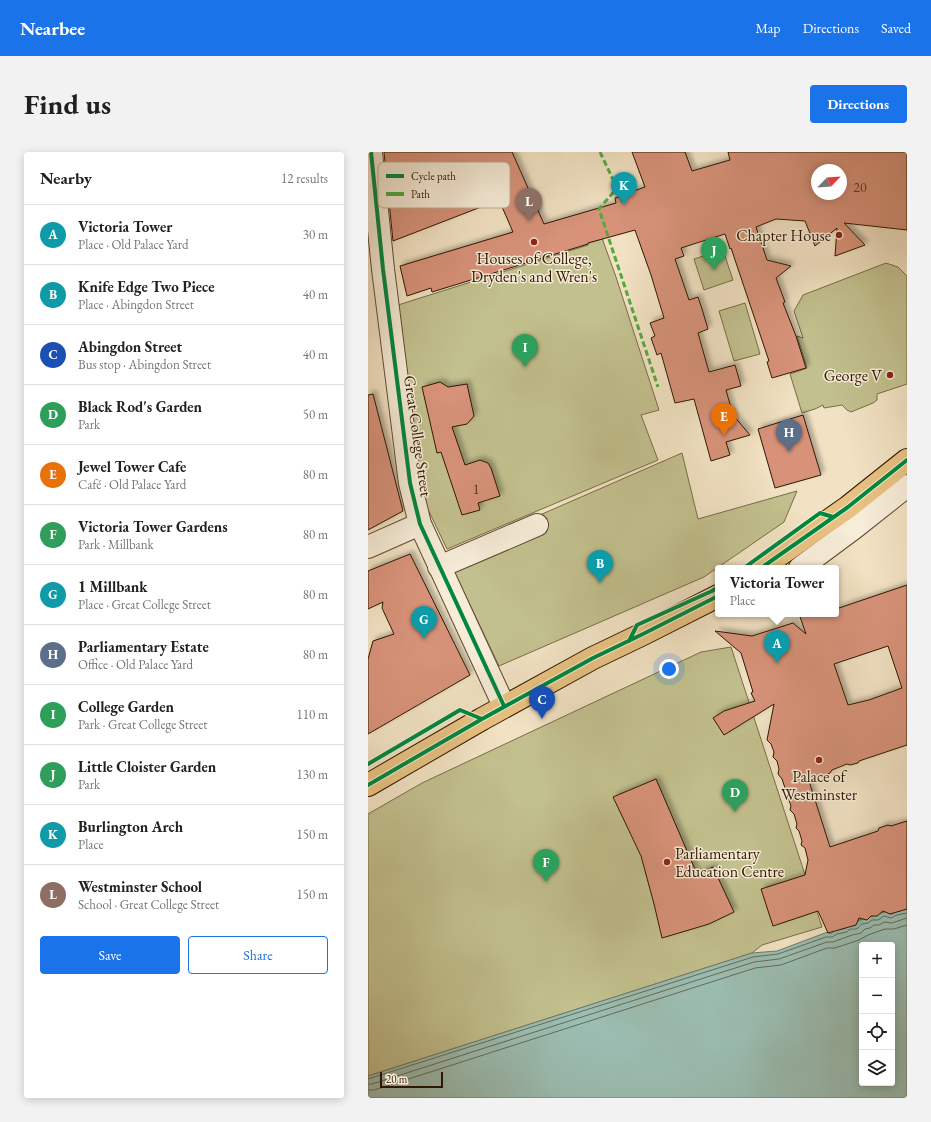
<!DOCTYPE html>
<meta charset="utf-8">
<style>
:root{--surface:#fff;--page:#f2f2f2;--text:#202124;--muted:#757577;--line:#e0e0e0;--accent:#1a73e8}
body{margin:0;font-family:"EB Garamond",serif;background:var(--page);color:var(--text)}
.controls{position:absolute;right:12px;bottom:12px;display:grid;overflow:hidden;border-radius:4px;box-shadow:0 2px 10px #0003}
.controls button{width:36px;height:36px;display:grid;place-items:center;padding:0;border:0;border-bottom:1px solid var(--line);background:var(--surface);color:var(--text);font:20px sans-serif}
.compass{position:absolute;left:443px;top:12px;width:36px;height:36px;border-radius:50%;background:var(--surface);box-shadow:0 2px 10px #0003;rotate:65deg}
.scale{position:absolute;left:12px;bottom:10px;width:63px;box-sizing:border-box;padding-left:4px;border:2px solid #301700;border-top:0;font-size:11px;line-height:14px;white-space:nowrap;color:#301700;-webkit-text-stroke:3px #f6ecd8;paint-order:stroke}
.you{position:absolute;left:301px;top:517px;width:14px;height:14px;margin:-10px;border:3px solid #fff;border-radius:50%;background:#1a73e8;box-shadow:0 0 0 6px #1a73e833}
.badge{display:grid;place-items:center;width:26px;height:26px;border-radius:50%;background:var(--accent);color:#fff;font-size:13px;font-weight:700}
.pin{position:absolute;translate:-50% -33px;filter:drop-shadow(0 1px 2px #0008)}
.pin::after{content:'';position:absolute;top:21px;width:14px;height:12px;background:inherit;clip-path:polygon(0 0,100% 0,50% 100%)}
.popup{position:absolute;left:347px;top:413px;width:124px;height:52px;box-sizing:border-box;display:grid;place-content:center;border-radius:4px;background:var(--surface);filter:drop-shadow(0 1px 3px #0005);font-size:13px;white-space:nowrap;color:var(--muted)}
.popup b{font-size:15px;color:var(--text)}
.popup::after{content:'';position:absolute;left:50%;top:100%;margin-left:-8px;border:8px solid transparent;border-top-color:var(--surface)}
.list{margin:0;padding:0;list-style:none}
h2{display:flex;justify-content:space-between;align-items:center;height:52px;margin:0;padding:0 16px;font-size:17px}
h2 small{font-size:13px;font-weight:400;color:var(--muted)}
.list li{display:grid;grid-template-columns:26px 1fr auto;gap:12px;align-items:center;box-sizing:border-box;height:60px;padding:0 16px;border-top:1px solid var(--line)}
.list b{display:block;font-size:15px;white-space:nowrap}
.list p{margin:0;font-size:13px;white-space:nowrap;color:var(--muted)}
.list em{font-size:13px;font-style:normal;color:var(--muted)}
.actions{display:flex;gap:8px;padding:12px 16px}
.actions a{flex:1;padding:9px 0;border:1px solid var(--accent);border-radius:4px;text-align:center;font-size:14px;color:var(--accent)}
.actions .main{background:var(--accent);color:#fff}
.icon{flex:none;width:22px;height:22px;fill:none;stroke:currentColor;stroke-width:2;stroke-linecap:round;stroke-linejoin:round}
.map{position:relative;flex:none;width:539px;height:946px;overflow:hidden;border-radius:4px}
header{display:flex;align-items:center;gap:24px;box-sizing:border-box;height:56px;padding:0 20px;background:var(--accent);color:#fff}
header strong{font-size:19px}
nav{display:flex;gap:22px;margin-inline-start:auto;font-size:14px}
.intro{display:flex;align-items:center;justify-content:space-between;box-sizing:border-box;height:96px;padding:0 24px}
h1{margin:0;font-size:28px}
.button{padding:10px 18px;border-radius:4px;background:var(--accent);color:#fff;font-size:14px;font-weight:700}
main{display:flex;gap:24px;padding:0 24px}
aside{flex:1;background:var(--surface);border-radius:4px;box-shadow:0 2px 10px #0003}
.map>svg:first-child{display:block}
.green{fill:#c2c08e;stroke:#796c47}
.water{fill:#9bbeb2;stroke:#707b6b;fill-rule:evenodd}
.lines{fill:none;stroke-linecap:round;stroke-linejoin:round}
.shore{stroke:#666a59;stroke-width:1}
.building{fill:#d79279;stroke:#301700;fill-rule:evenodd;filter:url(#shadow)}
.minor-casing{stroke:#604a31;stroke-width:24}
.major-casing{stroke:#301700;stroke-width:24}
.minor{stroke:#f6ecd8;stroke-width:22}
.major{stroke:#e8c182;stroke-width:22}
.quiet{stroke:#54a940;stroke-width:3;stroke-dasharray:6 3;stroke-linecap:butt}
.cycleway-casing{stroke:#f6ecd8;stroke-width:6}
.cycleway{stroke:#00873e;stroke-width:4}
.poi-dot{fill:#8f2418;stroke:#f6ecd8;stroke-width:1.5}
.labels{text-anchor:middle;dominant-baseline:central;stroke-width:3;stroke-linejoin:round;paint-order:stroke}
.number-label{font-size:14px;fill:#5a361e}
.poi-label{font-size:16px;fill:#301700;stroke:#f6ecd8;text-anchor:end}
.street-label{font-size:16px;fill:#301700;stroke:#f6ecd8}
.key{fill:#f6ecd8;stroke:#bbac97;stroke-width:1}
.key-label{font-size:11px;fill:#301700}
</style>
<header>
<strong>Nearbee</strong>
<nav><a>Map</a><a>Directions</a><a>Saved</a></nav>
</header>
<div class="intro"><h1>Find us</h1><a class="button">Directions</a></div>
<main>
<aside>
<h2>Nearby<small>12 results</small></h2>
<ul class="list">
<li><span class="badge" style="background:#0f9aa8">A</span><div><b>Victoria Tower</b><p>Place · Old Palace Yard</p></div><em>30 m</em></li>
<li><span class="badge" style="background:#0f9aa8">B</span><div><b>Knife Edge Two Piece</b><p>Place · Abingdon Street</p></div><em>40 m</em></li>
<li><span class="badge" style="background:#1a4fb4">C</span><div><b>Abingdon Street</b><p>Bus stop · Abingdon Street</p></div><em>40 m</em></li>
<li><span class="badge" style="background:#2e9e5b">D</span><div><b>Black Rod's Garden</b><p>Park</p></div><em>50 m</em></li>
<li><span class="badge" style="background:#e8710a">E</span><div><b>Jewel Tower Cafe</b><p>Café · Old Palace Yard</p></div><em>80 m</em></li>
<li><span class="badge" style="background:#2e9e5b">F</span><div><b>Victoria Tower Gardens</b><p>Park · Millbank</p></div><em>80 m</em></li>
<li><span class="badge" style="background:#0f9aa8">G</span><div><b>1 Millbank</b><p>Place · Great College Street</p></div><em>80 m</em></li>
<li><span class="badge" style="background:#5c6f8a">H</span><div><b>Parliamentary Estate</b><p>Office · Old Palace Yard</p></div><em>80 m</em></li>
<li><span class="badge" style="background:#2e9e5b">I</span><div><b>College Garden</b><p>Park · Great College Street</p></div><em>110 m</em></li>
<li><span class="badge" style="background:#2e9e5b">J</span><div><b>Little Cloister Garden</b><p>Park</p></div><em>130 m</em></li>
<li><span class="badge" style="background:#0f9aa8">K</span><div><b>Burlington Arch</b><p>Place</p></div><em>150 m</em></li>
<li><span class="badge" style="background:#8d6e63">L</span><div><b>Westminster School</b><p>School · Great College Street</p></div><em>150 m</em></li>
</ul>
<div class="actions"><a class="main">Save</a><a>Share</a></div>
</aside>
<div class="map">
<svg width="539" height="946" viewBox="0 0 539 946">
<defs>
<filter id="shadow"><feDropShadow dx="3.5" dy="-3.5" stdDeviation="2" flood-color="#0004"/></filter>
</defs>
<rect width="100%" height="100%" fill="#f1e2c3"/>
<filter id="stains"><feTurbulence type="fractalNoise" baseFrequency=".005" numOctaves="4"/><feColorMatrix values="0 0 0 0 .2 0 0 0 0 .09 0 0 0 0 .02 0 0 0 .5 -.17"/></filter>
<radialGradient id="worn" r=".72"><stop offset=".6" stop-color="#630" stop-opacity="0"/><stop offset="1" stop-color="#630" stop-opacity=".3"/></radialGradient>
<path class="green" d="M234 86 248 125 291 258 273 263 290 308 79 397 56 349 30 153 220 93 219 90Z
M355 98 365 128 336 138 326 107Z
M518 111 530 115 539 124V232L509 242V248L505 251 483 260 479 258 474 253 456 256 455 253 447 257 434 261 422 222 439 216 429 184 435 186 426 159 435 143Z
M377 151 392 202 366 209 351 159Z
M314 301 330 367 429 339 416 370 336 425 131 514 85 417 165 366Z
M363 495 454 775 394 793 384 801 0 924V662L54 631 333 500Z"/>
<path class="water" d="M539 756V946H0V924L384 801 409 799 457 781 460 780 462 782 464 781 466 778C470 777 473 778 478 776L479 774 483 773 486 774 488 773V769L507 763 509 764 510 762 519 759 520 761 522 762H525L526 759ZM494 793H524V931H494Z"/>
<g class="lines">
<path class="shore" d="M0 927 385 805 410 802 458 785H464L469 782 479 780 482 777C489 778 490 776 494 772L500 771 504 768H510L516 764 523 766 529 763 539 761
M0 932H4L386 810 411 807 459 790H465L484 783 489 782 493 781 497 777 502 776 506 773H511L516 770 524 771 539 766
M0 938H6L387 816 413 813 459 796H467L491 788 500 783 517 777H526L539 773"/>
</g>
<path class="building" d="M16 0H144L176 72 248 51 247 46 277 35 264 0H317L324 19 362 8 360 0H539V78L476 71 497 93 467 104 469 76 447 94 437 69 408 67 388 75 399 108 423 114 408 126 417 150 415 151 428 184 438 216 404 226 399 210 401 209 363 96 362 97 357 82 313 96 316 104 307 107 321 148 330 145 334 157 340 177 330 181 341 220 367 213 373 234 358 238 365 263 382 283 358 290 362 303 343 309 326 247 307 251 293 201 289 203 283 186 287 184 282 171 296 166 283 123 267 78 220 91V92L64 140 63 136 39 144 32 114 145 80 131 48 25 89ZM449 18H473V42H449Z
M72 230 80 235 99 232 106 264 99 272 84 275 97 313 112 308 120 311 123 316 132 344 110 351 112 358 94 363 73 300 69 301 54 235Z
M5 242 35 359 0 378V243Z
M435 263 453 323 407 336 390 277Z
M42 402 102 523 0 582V507L5 489 26 482 14 456 15 450 0 457V419Z
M539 433V593L491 609 490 611 482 613 479 612 464 618 462 621 441 629 462 695 510 679 511 676 520 673 523 674 539 669V757L522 762 515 759 509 764H503L499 768 491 766 488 773 460 781 450 759 405 774 393 737 437 723 440 708 437 696 433 693 434 689 431 679 428 676 429 672 426 662 422 658 423 654 420 645 416 641 417 636 414 627 410 622 411 617 409 609 405 605 406 600 403 592 399 588 406 552 356 583 345 566 356 559 387 549 383 541 385 540 373 501 347 479 384 484 425 471 438 482 431 462H468V457ZM520 494 534 536 501 548 480 553 466 512Z
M288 627 329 722 345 715 366 760 341 772 294 786 286 752 273 704 245 645Z"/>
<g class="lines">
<defs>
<path id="minor" d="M3 0 15 117 42 331 52 372 136 554
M0 395 52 372
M71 415 169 373
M432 416 486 376 539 334"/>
<path id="major" d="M393 416 480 355 539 308
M0 633 114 567 225 506 275 482 350 444"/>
</defs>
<use href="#minor" class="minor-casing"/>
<use href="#major" class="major-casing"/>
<use href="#minor" class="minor"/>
<use href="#major" class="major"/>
<path class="quiet" d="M232 0 249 36 231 57 290 235
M249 36 255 51"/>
<defs>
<path id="cycleway" d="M3 0 15 117 42 331 52 372 136 554
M376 416 452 361 465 365
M393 416 480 355 539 308
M261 489 269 473 344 439 350 435
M0 612 92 558 114 567
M0 633 114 567 225 506 275 482 350 444"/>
</defs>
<use href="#cycleway" class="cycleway-casing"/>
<use href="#cycleway" class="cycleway"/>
</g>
<g class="poi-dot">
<circle cx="471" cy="83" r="4"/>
<circle cx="166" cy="90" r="4"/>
<circle cx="522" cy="223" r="4"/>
<circle cx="451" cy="608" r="4"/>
<circle cx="299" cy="710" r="4"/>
</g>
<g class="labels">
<g class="number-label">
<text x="492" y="35">20</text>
<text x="108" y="337">1</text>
</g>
<g class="poi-label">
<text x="463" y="83">Chapter House</text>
<text x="166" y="106" text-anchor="middle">Houses of College,<tspan x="166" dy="18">Dryden's and Wren's</tspan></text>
<text x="514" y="223">George V</text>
<text x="451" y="624" text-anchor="middle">Palace of<tspan x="451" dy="18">Westminster</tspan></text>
<text x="307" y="701" text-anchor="start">Parliamentary<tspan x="307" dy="18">Education Centre</tspan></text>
</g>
<g class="street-label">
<text transform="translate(50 284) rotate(82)">Great College Street</text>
</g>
</g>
<rect x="10" y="10" width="132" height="46" rx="6" class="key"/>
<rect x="18" y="22" width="18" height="4" fill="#00873e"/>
<rect x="18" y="40" width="18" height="4" fill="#54a940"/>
<g class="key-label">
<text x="43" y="28">Cycle path</text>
<text x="43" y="46">Path</text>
</g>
<rect width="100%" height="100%" filter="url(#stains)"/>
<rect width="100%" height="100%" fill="url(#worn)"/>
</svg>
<div class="controls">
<button>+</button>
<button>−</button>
<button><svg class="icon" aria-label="locate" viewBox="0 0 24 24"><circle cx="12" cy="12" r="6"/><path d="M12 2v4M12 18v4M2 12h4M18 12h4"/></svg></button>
<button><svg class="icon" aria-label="layers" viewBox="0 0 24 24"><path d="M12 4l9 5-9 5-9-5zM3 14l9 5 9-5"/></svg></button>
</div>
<svg class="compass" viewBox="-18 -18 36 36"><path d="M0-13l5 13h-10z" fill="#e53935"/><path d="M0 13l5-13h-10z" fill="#757577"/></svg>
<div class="scale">20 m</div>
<div class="you"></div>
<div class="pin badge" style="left:409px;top:511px;background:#0f9aa8">A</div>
<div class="popup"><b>Victoria Tower</b>Place</div>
<div class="pin badge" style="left:232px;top:431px;background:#0f9aa8">B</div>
<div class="pin badge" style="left:174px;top:567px;background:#1a4fb4">C</div>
<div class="pin badge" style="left:367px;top:660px;background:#2e9e5b">D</div>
<div class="pin badge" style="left:356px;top:284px;background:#e8710a">E</div>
<div class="pin badge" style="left:178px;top:730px;background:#2e9e5b">F</div>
<div class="pin badge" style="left:56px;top:487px;background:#0f9aa8">G</div>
<div class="pin badge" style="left:421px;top:300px;background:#5c6f8a">H</div>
<div class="pin badge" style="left:157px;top:215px;background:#2e9e5b">I</div>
<div class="pin badge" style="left:346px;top:118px;background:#2e9e5b">J</div>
<div class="pin badge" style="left:256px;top:53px;background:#0f9aa8">K</div>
<div class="pin badge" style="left:161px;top:69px;background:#8d6e63">L</div>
</div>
</main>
